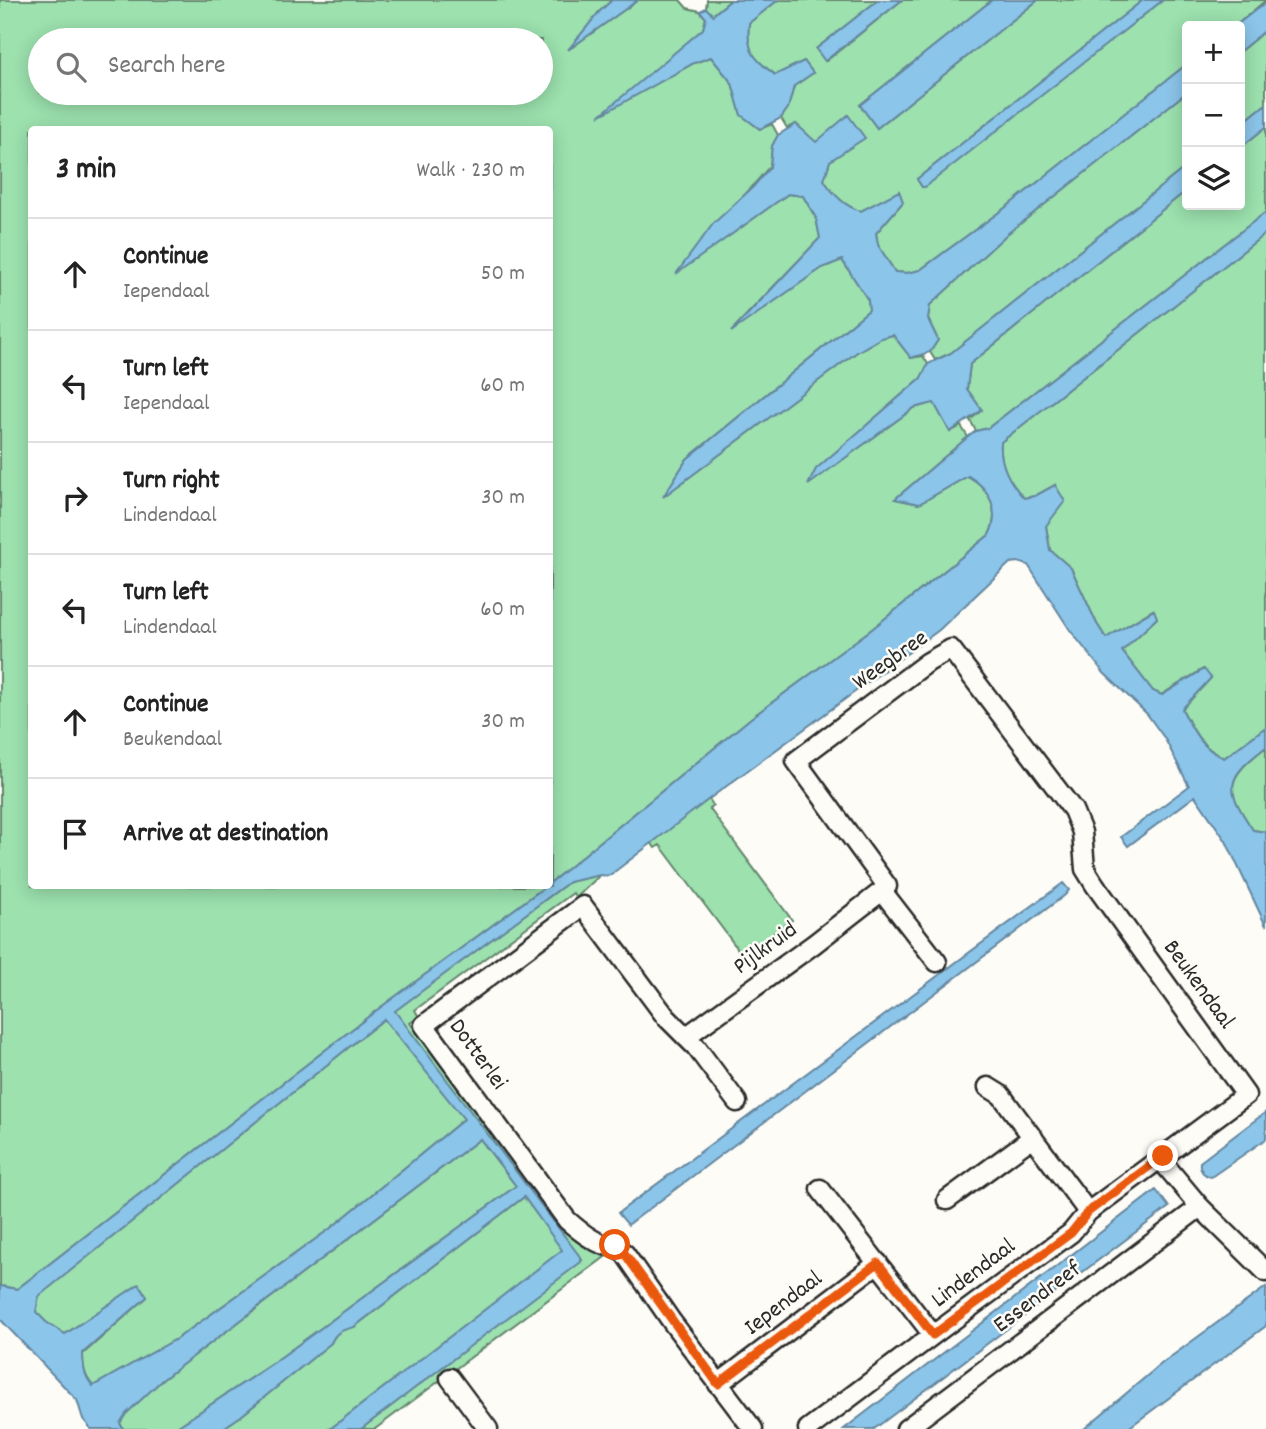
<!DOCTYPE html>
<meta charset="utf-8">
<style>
:root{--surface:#fff;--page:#f6f6f6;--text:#222;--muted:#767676;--line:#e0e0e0}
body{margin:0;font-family:Dekko,sans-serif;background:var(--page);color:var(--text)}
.controls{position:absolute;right:21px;top:21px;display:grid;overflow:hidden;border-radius:7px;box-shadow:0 4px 18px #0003}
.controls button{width:63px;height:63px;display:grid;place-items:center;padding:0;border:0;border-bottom:2px solid var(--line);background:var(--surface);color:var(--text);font:35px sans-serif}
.stop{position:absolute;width:21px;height:21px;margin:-16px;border:5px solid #ea580c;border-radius:50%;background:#fff}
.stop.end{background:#ea580c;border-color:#fff;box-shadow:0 2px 7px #0008}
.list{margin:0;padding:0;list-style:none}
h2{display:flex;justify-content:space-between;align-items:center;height:91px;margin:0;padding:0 28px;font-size:30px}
h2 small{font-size:23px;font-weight:400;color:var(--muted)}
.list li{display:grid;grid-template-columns:46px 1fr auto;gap:21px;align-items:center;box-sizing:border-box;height:112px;padding:0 28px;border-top:2px solid var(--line)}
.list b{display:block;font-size:26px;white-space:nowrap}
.list p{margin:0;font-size:23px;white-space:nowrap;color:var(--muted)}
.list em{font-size:23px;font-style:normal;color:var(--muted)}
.icon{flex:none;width:38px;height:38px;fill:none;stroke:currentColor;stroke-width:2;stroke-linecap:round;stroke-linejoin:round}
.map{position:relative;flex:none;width:1266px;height:1429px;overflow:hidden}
.search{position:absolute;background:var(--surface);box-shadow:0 4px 18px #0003;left:28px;top:28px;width:525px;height:77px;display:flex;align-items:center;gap:18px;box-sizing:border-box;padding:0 24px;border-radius:38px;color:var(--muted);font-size:26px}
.panel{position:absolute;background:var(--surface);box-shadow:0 4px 18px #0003;left:28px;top:126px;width:525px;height:763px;border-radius:7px}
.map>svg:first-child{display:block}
.green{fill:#9ce1ae;stroke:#64866c;stroke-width:2;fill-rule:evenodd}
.water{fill:#8bc5ea;stroke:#65879e;stroke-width:2;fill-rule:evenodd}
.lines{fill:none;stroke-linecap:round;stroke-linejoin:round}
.minor-casing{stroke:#2b2b2b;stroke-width:23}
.minor{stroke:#fdfcf7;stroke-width:18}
.route{stroke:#ea580c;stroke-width:9}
.labels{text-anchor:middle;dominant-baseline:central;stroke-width:5;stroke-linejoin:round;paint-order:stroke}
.street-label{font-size:24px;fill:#2b2b2b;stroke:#fdfcf7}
</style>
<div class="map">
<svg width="1266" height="1429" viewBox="0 0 1266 1429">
<rect width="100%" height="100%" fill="#fdfcf7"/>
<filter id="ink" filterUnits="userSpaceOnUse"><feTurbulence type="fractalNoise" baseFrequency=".0143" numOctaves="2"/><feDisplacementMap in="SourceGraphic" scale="14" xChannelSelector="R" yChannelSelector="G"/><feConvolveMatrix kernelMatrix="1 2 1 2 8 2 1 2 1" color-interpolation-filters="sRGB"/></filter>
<g filter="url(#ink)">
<path class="green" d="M0 0H612L599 12 571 48 638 0H680L687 8 700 11 706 18 703 29 604 113 694 63 711 57 732 83 741 115 760 129 772 124 778 135 772 146 770 166 678 272 788 194 803 196 816 218 820 238 734 328 822 268 842 260 868 300 869 310 687 459 664 496 857 352 881 338 893 335 911 358 923 356 928 364 921 378 817 469 809 484 914 408 934 402 950 432 961 426 968 437 895 499 919 504 968 476C990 488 1001 511 989 535L872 629 751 718 550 883V130H32V886H546L377 1010 17 1289 0 1286ZM40 40H541V93H40Z
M707 0H731L712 15 706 8Z
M778 0H878L816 49 826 61 902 0H992L860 105 877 128 1038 0H1143L917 179 922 187 1163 0H1266L1235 26H1187V64L1009 205 920 270 907 273 895 272 878 245 876 233 903 202 899 192 861 211C845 207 833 194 824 180L830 161 864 137 816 143 796 124 787 128 781 118 788 108 794 86 813 73 804 61 776 75C753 59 746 51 749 23Z
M1266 30V104L1240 125V51Z
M1187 92V166L951 353 935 360 930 352 938 340 928 319 930 305 1007 234Z
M1266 127V212L988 428 976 431 970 420 982 410 967 389 970 364 1187 190V205H1240V148Z
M1266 233V727L1224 758C1200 747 1194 731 1182 709L1211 678 1203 669 1161 695 1153 691 1122 651 1157 618 1153 610 1106 638 1097 624 1071 568 1050 550 1046 526 1055 485 1035 496 1024 498C1009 482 999 465 1001 442Z
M1266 747V832L1253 830C1225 788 1224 780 1266 747Z
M709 799 713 805 709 808 792 920 743 956 660 845 655 848 651 842Z
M600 875 576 898 573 893 415 1010 419 1017 410 1023 566 1232 605 1257 375 1429H361L582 1260 394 1011 569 882Z
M384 1019 464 1119 331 1228 178 1338 93 1386C84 1376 83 1367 83 1354L147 1297 138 1285 65 1334 46 1322 36 1312 38 1296Z
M480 1139 516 1186 273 1363 174 1429H123L120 1423 125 1414 162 1380Z
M524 1197 563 1250 330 1429H222L241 1416 331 1343C336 1331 343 1329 354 1327Z"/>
<path class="water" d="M612 0H638L568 50 599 12Z
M731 0H778L749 23C746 51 754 59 775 75L804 61 813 73 794 86 788 108 781 118 760 129 741 115 732 83 711 57 694 63 599 116 703 29 706 18 700 11 706 8 713 15Z
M878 0H902L825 61 816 49Z
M992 0H1038L877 128 860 105Z
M1143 0H1163L925 187H922L917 179Z
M1266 2V30L1240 51V26H1235Z
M1187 64V92L1007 234 930 305 928 319 938 340 930 352 911 358 893 335 881 338 857 352 663 497 687 459 869 310 868 300 842 260 822 268 731 332 820 238 816 218 803 196 788 194 676 274 713 224 753 187 770 167 772 146 778 135 796 124 816 142 848 115 865 138 830 161 824 180C833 194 845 207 861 211L899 191 903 202 876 233 878 245 895 272 907 273 920 270 1009 205Z
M1266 104V127L1240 148V125Z
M1187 166V190L970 364 967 389 982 410 950 432 934 403 914 408 808 485 816 469 921 378 928 364 951 353Z
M1266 212V233L1001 442C999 464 1009 482 1024 498L1035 496 1055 485 1065 501 1046 526 1050 550 1071 568 1097 624 1106 638 1154 610 1157 618 1122 651 1153 691 1162 695 1204 669 1211 678 1182 709C1193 731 1201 748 1224 758L1266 727V747C1224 779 1225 788 1253 830L1266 832V926L1226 841 1195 796 1128 846 1121 837 1189 786 1165 739 1147 714 1104 673 1070 630 1028 565 1018 562 1010 563 939 630 709 799 609 876 600 875 569 882 395 1011 581 1258V1262L361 1429H330L562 1250 524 1197 354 1327C343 1330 336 1331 331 1343L241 1416 222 1429H174L273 1363 516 1186 480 1139 162 1380 126 1414 120 1423 123 1429H91L83 1419 77 1400 0 1319V1286L17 1289 377 1010 546 886H550V883L751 718 872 629 989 535C1001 512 990 488 968 476L919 504 895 499 968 437 976 431 988 428ZM384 1019 464 1119 331 1228 178 1338 93 1386C84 1376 83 1367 83 1353L147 1297 139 1284 65 1334 46 1322 36 1312 39 1296Z
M1063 883 1069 890 1065 895 628 1225 618 1213Z
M1266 1112V1139L1211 1177C1203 1175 1199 1170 1200 1162Z
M1156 1190 1169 1207 874 1429H844Z
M1266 1287V1326L1127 1429H1084L1161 1364Z"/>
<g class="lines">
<defs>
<path id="minor" d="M937 962 882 891 887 886 796 761 928 662 951 649 1073 810 1082 832 1085 869 1095 885 1246 1095 1088 1212 1001 1095 988 1087
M687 1036 814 944 882 891
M737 1102 696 1047 666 1017 583 906 424 1025 567 1220C577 1229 592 1241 605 1245 614 1247 617 1247 625 1254L672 1322 753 1429
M1160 1159 1200 1207 1266 1272
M820 1189 933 1335 1071 1233 1088 1212
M947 1200 1033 1137
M450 1378 488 1429
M718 1384 878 1263
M808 1429 933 1335
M906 1429 1200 1207"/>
</defs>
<use href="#minor" class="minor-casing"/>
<use href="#minor" class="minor"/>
</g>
</g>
<g class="lines" filter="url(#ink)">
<path class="route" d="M615 1245 625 1254 718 1384 878 1263 933 1335 1071 1233 1088 1212 1163 1156"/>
</g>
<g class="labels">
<g class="street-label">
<text transform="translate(891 661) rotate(-35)">Weegbree</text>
<text transform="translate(766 949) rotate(-36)">Pijlkruid</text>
<text transform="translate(1198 985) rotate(54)">Beukendaal</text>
<text transform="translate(477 1055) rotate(54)">Dotterlei</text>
<text transform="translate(974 1274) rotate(-37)">Lindendaal</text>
<text transform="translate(1038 1298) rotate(-37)">Essendreef</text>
<text transform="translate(784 1304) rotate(-37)">Iependaal</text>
</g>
</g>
</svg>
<div class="controls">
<button>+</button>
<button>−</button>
<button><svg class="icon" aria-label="layers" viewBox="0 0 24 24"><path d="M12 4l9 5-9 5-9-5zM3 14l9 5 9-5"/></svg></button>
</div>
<div class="stop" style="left:615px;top:1245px"></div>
<div class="stop end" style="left:1163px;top:1156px"></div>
<div class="search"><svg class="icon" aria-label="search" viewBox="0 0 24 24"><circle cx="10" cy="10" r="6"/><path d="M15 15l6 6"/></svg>Search here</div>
<section class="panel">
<h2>3 min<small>Walk · 230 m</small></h2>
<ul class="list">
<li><svg class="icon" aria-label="ahead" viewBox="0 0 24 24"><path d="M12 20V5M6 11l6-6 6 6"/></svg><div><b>Continue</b><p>Iependaal</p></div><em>50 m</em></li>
<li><svg class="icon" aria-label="left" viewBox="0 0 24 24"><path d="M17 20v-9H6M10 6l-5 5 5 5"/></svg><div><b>Turn left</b><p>Iependaal</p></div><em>60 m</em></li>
<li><svg class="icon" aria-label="right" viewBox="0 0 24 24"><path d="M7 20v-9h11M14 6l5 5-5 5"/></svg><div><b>Turn right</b><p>Lindendaal</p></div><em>30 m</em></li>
<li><svg class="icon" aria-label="left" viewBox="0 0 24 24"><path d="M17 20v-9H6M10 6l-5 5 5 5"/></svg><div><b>Turn left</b><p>Lindendaal</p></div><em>60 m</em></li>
<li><svg class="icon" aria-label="ahead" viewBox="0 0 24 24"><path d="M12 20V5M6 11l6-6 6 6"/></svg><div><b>Continue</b><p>Beukendaal</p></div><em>30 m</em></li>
<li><svg class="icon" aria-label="arrive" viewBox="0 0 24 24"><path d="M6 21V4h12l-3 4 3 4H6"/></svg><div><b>Arrive at destination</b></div></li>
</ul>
</section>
</div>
